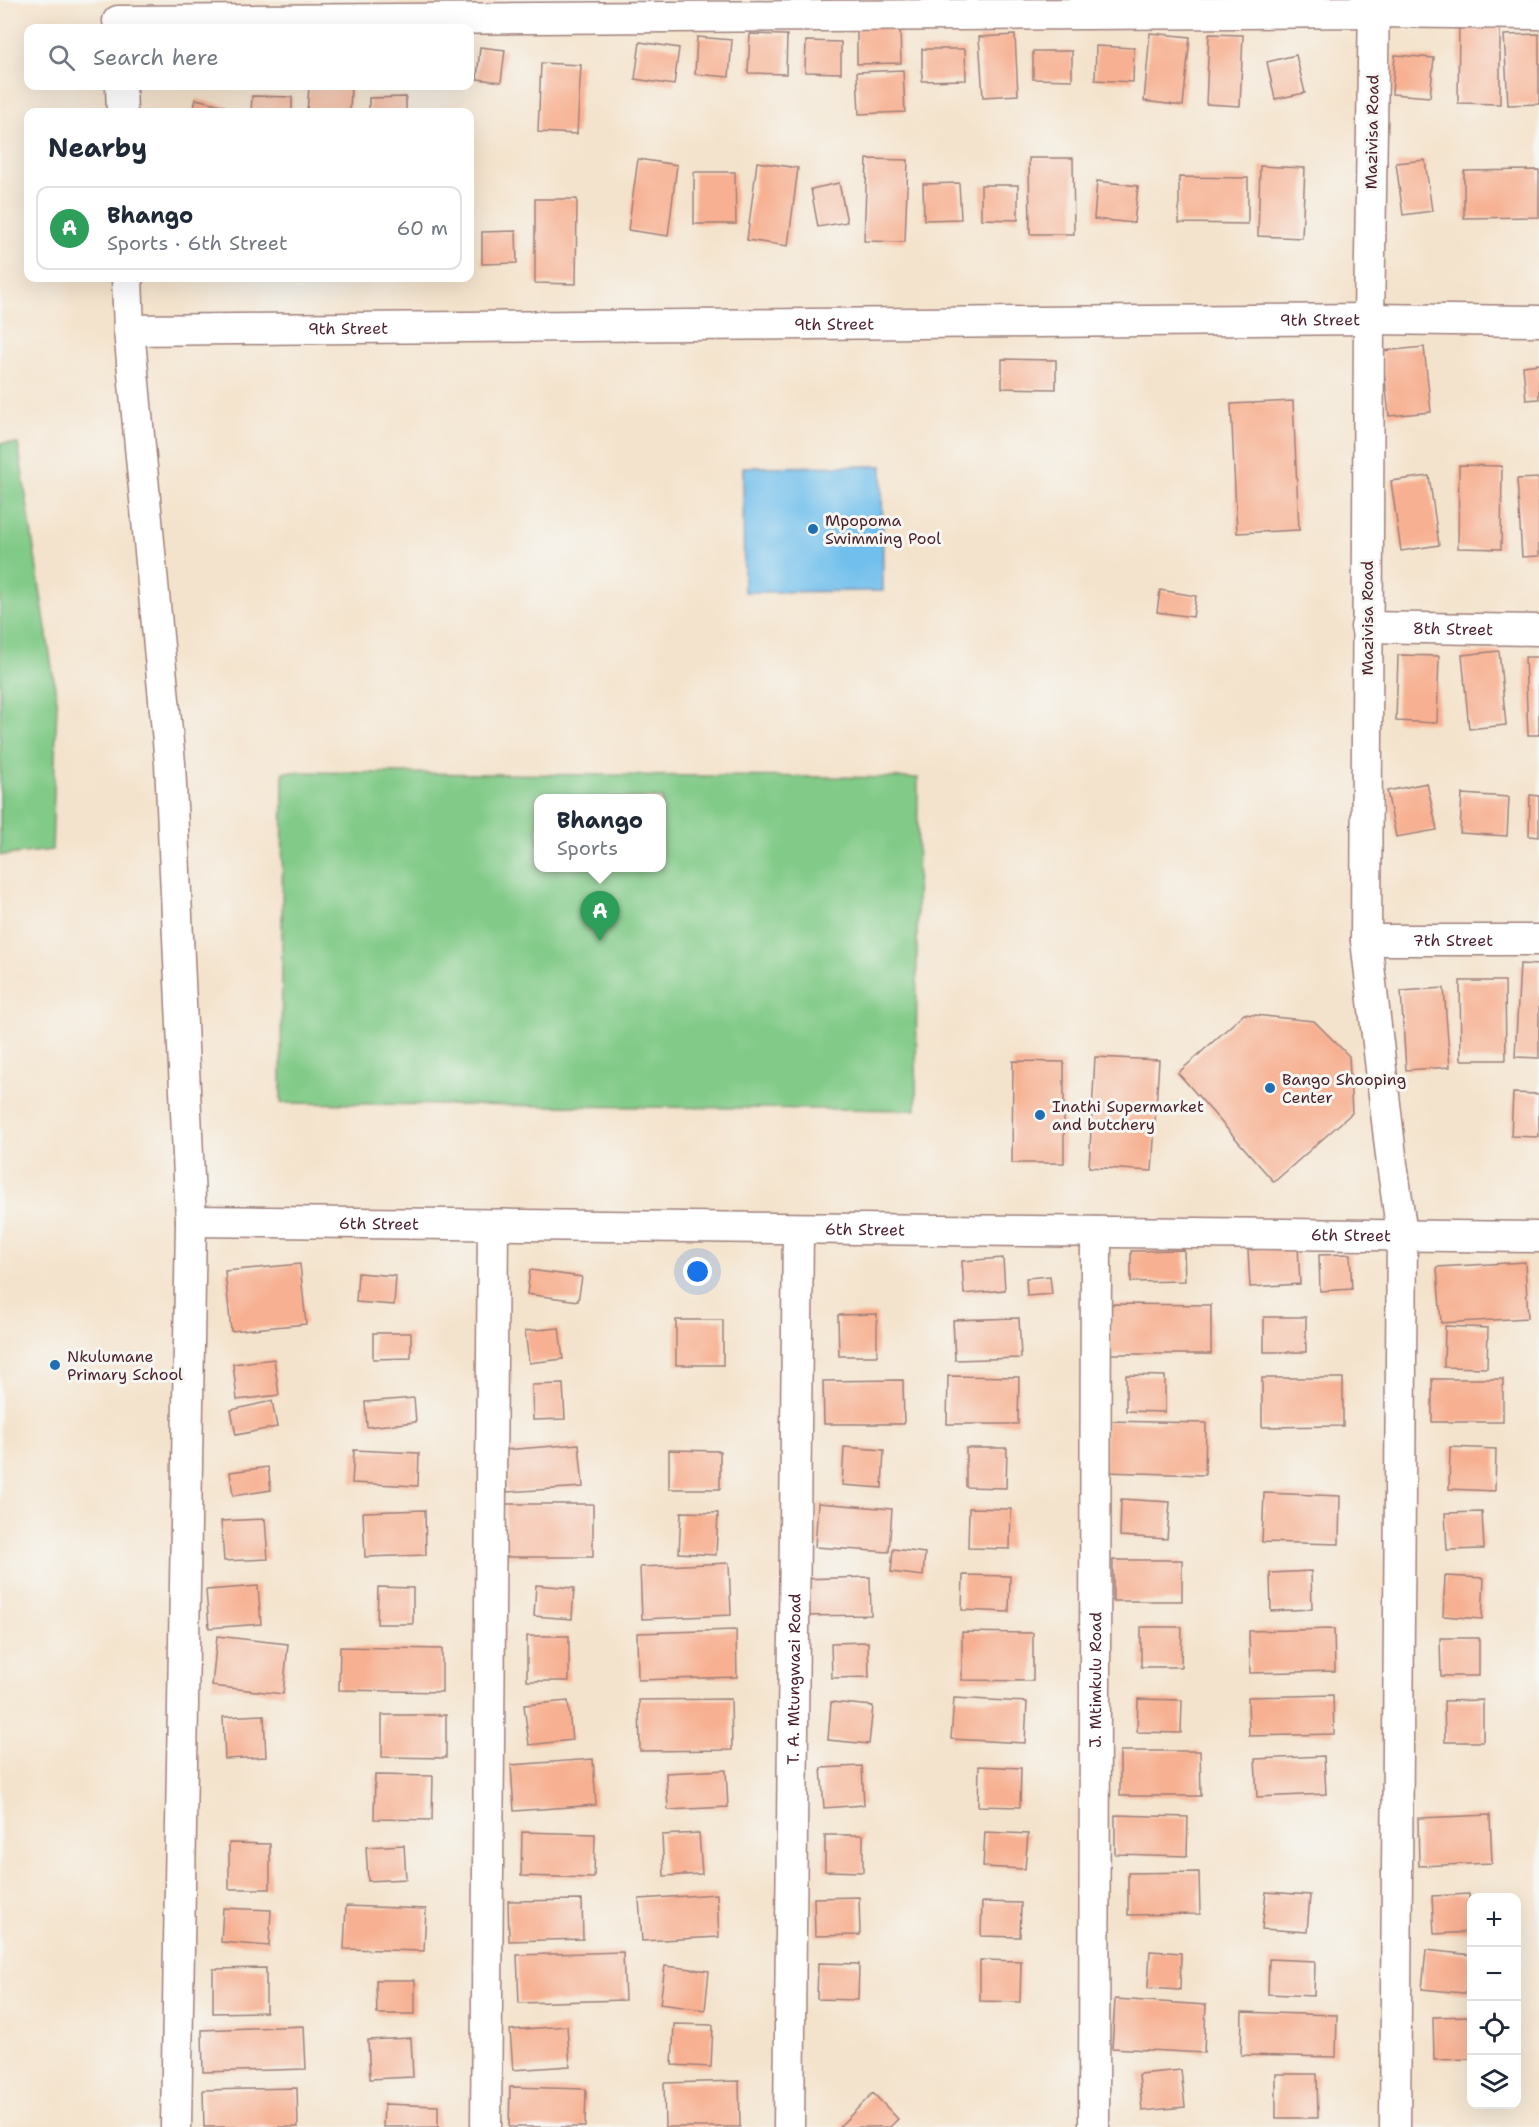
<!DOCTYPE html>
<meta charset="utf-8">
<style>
:root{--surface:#fff;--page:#f2f2f3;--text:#1f2937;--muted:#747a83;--line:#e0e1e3;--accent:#1f6fb2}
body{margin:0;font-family:"Shantell Sans",sans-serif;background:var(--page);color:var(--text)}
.controls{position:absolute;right:18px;bottom:18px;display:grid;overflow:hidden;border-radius:12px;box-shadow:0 6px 24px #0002}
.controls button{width:54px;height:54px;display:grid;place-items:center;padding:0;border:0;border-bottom:2px solid var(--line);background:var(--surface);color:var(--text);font:30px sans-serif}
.you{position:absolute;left:698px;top:1272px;width:21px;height:21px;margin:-15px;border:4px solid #fff;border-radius:50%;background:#1a73e8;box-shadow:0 0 0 9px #1a73e833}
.badge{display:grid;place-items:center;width:39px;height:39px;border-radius:50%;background:var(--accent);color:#fff;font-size:20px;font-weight:700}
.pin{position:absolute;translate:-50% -50px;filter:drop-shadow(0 2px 3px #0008)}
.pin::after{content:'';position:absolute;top:32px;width:21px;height:18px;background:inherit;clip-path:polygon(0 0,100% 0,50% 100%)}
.popup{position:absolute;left:534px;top:794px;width:132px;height:78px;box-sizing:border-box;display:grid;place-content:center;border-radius:12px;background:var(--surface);filter:drop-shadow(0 2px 4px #0005);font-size:20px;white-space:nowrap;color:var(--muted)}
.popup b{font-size:22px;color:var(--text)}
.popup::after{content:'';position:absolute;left:50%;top:100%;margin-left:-12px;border:12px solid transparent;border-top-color:var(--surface)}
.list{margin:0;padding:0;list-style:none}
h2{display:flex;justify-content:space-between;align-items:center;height:78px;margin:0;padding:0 24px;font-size:26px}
h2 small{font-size:20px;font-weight:400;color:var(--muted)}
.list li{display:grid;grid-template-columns:39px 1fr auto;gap:18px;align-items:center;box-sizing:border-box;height:84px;margin:0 12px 12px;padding:0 12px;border:2px solid var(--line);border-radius:12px}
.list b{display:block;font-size:22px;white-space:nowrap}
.list p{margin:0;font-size:20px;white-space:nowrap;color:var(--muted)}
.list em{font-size:20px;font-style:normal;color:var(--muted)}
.icon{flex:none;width:33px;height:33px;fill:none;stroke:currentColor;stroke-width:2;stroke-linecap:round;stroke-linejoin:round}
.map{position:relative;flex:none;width:1539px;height:2127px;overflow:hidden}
.search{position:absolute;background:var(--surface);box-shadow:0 6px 24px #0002;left:24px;top:24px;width:450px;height:66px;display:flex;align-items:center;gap:15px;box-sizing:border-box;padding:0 21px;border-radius:12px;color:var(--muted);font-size:22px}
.panel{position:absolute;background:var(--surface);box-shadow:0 6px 24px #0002;left:24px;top:108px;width:450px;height:174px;border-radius:12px}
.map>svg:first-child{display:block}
.green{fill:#81ca87;stroke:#667459;stroke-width:1.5;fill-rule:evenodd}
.water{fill:#71bfec;stroke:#5e6f8c;stroke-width:1.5}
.building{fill:#f7b192}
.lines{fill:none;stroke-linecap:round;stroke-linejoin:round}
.street-casing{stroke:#9f817c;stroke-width:33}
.street{stroke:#fff;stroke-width:30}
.poi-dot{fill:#1f6fb2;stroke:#f6f6f2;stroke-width:2}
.labels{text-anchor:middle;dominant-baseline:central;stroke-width:6;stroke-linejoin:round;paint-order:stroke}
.street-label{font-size:16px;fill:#4a1f2b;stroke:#f6f6f2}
.poi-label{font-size:16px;fill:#4a1f2b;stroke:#f6f6f2;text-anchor:start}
</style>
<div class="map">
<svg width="1539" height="2127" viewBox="0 0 1539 2127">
<rect width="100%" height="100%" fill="#f6f6f2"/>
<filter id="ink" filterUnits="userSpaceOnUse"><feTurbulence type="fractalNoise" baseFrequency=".0167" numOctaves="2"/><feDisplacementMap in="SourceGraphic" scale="12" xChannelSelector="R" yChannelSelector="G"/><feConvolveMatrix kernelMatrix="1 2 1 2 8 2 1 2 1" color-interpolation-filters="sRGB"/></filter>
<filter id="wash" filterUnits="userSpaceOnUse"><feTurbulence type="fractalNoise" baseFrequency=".008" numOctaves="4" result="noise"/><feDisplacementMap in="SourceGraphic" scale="24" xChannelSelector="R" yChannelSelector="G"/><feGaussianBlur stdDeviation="1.35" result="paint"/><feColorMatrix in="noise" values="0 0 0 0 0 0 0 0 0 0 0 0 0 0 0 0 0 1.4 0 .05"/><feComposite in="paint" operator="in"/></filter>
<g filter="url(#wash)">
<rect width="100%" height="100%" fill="#f4e3cc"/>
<path class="green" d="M0 443 18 444 57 701 52 850 5 855H0Z
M283 772 918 778 916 1110 281 1103ZM538 798H662V868H538Z"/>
<path class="water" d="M882 466 883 591 744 592 743 467Z"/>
<g id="blocks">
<path class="building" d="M1459 22H1500V104L1458 103Z
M900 26 901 63 857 64V27Z
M1150 33 1190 37 1183 106 1144 101Z
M750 34 787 35 786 74 748 73Z
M1209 34 1243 35 1240 106 1206 104Z
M1539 34V104L1508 105 1504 35Z
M1015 35 1018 95 983 97 979 37Z
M697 37 732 40 729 77 695 74Z
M806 41 841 42V73L805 72Z
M640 42 679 48 674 85 635 79Z
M1096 46 1134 48 1133 82 1095 80Z
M480 47 505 50 501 82 477 79Z
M922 49H965L966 80 922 81Z
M1033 51H1072V80L1033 79Z
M1296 55 1305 93 1275 99 1267 62Z
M1395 55 1434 58 1430 97 1392 94Z
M541 63 581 65 577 134 538 132Z
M903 70 905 112 859 114 857 72Z
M309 86H351L350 112H307Z
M252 96 292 97V112H251Z
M406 97V112H369V98Z
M196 99 225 106 223 112H193Z
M1029 158H1073L1074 234H1030Z
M638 159 677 165 668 236 628 230Z
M867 159 908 160 905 242 864 241Z
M1425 160 1432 211 1403 215 1396 163Z
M757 162 798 168 788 246 747 240Z
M1260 166 1305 168 1302 238 1258 236Z
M1539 170V217L1464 218V171Z
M694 172H735L736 224H694Z
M1179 177 1248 178V224L1179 223Z
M1097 181 1138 186 1134 223 1094 219Z
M839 183 847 222 818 227 811 189Z
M959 183 961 219 924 220 923 184Z
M981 185H1018V220L981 219Z
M535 199H577L576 284 535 283Z
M516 231 517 263 482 264V232Z
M1424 347 1431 412 1389 416 1382 351Z
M1002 359 1056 360V389L1002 388Z
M1539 364V399L1526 400 1523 366Z
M1293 401 1299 530 1237 533 1231 404Z
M1459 465 1502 466 1501 549 1458 548Z
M1429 476 1439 545 1401 551 1391 481Z
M1539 478V556L1522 557 1517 479Z
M1160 590 1196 596 1193 617 1157 612Z
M1499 651 1506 725 1469 729 1462 655Z
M1398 655 1439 656 1437 723 1396 721Z
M1525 657H1539V735H1528Z
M1427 783 1437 830 1396 837 1387 791Z
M1462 794 1509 797 1507 836 1460 833Z
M1530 795 1539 796V837L1529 836Z
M1520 964 1539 965V1058L1515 1057Z
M1460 981H1505L1506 1060H1461Z
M1444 988 1450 1067 1406 1070 1401 991Z
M1244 1014 1314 1021 1349 1056 1352 1113 1274 1182 1178 1073Z
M1095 1057 1159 1060 1152 1171 1089 1167Z
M1013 1061 1064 1062V1163H1012Z
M1513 1093 1539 1094V1137L1511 1136Z
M1298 1247 1300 1284 1250 1287 1248 1250Z
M1184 1250 1185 1281 1131 1282V1251Z
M1350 1254 1352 1289 1320 1291 1319 1255Z
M1003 1258 1005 1290 964 1294 962 1261Z
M1525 1262 1528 1318 1441 1323 1437 1267Z
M300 1264 306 1324 231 1331 225 1271Z
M530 1270 582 1277 578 1301 527 1294Z
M358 1273 396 1276 394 1305 356 1302Z
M1050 1276 1052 1294 1027 1296 1026 1278Z
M1110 1304 1211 1305V1354H1110Z
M877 1314V1356H839L838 1315Z
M1264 1317H1306V1352H1264Z
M1019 1318 1021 1358 955 1360 953 1320Z
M676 1320H723V1365H676Z
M1445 1326 1488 1328 1487 1368 1444 1367Z
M559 1328 563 1359 529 1363 525 1331Z
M373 1333H411V1358L373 1359Z
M274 1359 279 1395 237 1400 233 1364Z
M1126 1375 1165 1376V1412L1126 1411Z
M948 1376 1019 1377 1018 1424H947Z
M1262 1378H1343V1426L1262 1427Z
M1432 1379H1503V1422H1432Z
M903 1380 904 1424H824L823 1381Z
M563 1384 565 1419 533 1420 532 1385Z
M414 1398 416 1422 367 1427 365 1402Z
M272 1401 277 1427 236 1435 231 1410Z
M1106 1421 1206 1423 1205 1475 1104 1472Z
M579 1444 583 1487 507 1492 504 1450Z
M844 1447 884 1450 882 1488 842 1485Z
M1450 1447 1496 1449 1495 1491 1449 1489Z
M966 1448H1007L1006 1488 966 1487Z
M354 1450 419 1453 418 1486 352 1483Z
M669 1450 720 1451V1489H669Z
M268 1467 271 1490 233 1496 230 1472Z
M1264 1493 1340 1496 1339 1544 1262 1542Z
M1121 1499 1170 1502 1167 1539 1120 1536Z
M818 1503 892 1509 889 1552 815 1547Z
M506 1504H593V1557H506Z
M969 1508 1011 1509 1010 1549 968 1548Z
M425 1510 426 1555 365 1557 363 1512Z
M681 1512 718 1513 716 1555 679 1553Z
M1482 1512 1484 1549 1447 1550 1445 1513Z
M265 1519 268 1559 224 1561 221 1521Z
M893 1549 925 1553 923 1576 891 1572Z
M1113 1560H1182V1601H1113Z
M729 1563 731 1615 642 1619 640 1567Z
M1311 1571 1312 1609 1271 1611 1270 1573Z
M963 1575 1010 1576 1009 1612 962 1610Z
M1445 1576 1484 1578 1482 1619 1443 1616Z
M870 1577 871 1615 801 1616 800 1579Z
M536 1585 574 1588 572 1619 534 1616Z
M258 1586 261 1624 209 1628 206 1590Z
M378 1587 413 1588V1624H377Z
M1141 1627H1182L1181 1667H1141Z
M1334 1629 1335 1671 1250 1673 1249 1631Z
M736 1630 737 1677 638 1680 637 1633Z
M962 1632 1033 1633V1681L962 1680Z
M217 1636 288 1644 283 1694 212 1686Z
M527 1636H569V1681H527Z
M1440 1638H1479V1676H1441Z
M868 1642 869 1677 832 1678 831 1643Z
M340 1647 442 1649V1692L339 1690Z
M1333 1695 1334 1734 1249 1736 1248 1697Z
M954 1698 1027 1702 1025 1743 951 1739Z
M731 1699 732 1750 640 1751 639 1700Z
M1138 1699 1182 1700 1181 1733 1137 1732Z
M1483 1700V1742H1445L1444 1701Z
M568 1701 572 1740 529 1745 524 1705Z
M831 1702 873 1706 869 1744 828 1740Z
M264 1715 266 1757 225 1759 223 1717Z
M382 1715H446V1758L382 1757Z
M1120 1751H1200L1201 1796H1120Z
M1324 1756 1326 1794 1257 1797 1255 1759Z
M593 1759 596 1805 514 1811 511 1765Z
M862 1766 864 1805 824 1808 821 1768Z
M979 1766 1021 1768 1020 1807 978 1806Z
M726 1770 728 1807 668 1810 666 1773Z
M375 1775 433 1776 432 1820 374 1819Z
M1115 1815 1188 1817 1187 1856 1115 1854Z
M1490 1815 1492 1863 1419 1866 1418 1818Z
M522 1832 595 1834 594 1878 521 1876Z
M985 1832 1028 1834 1025 1869 983 1867Z
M699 1833 702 1874 664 1876 662 1835Z
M825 1835H863V1872L825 1871Z
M229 1843 270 1844V1889H229Z
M404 1845 406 1879 368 1881 366 1847Z
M1199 1872 1200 1914 1128 1915V1873Z
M1266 1892 1310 1895 1307 1932 1262 1929Z
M717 1894 719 1937 642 1941 639 1899Z
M1469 1894 1471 1932 1434 1934 1432 1896Z
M859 1897 860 1935 815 1936 814 1898Z
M582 1900 583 1939 509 1941 508 1901Z
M982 1902 1021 1903 1020 1937 981 1936Z
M346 1906 426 1909 424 1951 344 1949Z
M223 1908 271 1910 269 1946 221 1942Z
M1426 1950 1472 1955V1994L1422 1989Z
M1150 1951 1181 1953 1180 1990 1148 1988Z
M623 1952 625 2000 519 2003 517 1955Z
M1269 1959 1315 1961 1314 1996 1268 1994Z
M980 1960 1021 1961 1020 2002 980 2001Z
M818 1963 859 1964 858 2000 817 1999Z
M665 1966 709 1971 705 2010 660 2004Z
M266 1968V2012L213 2013V1969Z
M376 1980H415V2014H377Z
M1115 1999 1206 2005 1204 2053 1112 2048Z
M1242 2012 1337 2015 1336 2057 1241 2055Z
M1472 2016V2059L1434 2060 1433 2017Z
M674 2024 713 2025 711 2067 672 2065Z
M304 2026 306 2069 203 2072 202 2030Z
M567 2026 570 2066 513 2070 510 2030Z
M411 2038 413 2077 370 2079 368 2040Z
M1181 2070 1185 2107 1142 2111 1139 2074Z
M1276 2074H1317L1318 2118H1276Z
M739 2081 740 2127H665L664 2083Z
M510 2087 586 2089 585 2127H509Z
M297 2088 298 2127H204L203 2090Z
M873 2093 898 2119 890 2127H839Z
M384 2104 438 2106V2127H383Z"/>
</g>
</g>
<g filter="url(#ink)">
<use href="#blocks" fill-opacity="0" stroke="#9f817c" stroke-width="1.5"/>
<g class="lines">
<defs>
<g id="street">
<path d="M1374 0 1369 319 1366 940 1392 1164 1402 1234 1395 2127"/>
<path d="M118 21 1374 12 1539 14"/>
<path d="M121 86 122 112"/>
<path d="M127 278 129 330 170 763 191 1221 176 2127"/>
<path id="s1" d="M129 330 1369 319 1539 321"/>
<path id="s2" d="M1366 627 1539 630"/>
<path id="s3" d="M1366 940H1539"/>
<path id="s4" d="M191 1221 1539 1237"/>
<path d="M486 2127 493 1225"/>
<path id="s5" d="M789 2127 798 1229"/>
<path id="s6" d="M1094 2127 1096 1232"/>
</g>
</defs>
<use href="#street" class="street-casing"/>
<use href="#street" class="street"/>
</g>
</g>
<g class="poi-dot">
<circle cx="813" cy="529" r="6"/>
<circle cx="1270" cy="1088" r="6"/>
<circle cx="1040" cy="1115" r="6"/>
<circle cx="55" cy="1365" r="6"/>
</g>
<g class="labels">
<g class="street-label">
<text transform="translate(1372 132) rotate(-89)">Mazivisa Road</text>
<text stroke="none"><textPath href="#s1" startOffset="1191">9th Street</textPath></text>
<text stroke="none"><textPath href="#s1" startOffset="705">9th Street</textPath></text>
<text stroke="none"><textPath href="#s1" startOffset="219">9th Street</textPath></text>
<text transform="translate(1367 618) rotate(-90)">Mazivisa Road</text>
<text stroke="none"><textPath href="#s2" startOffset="87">8th Street</textPath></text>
<text stroke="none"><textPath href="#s3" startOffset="87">7th Street</textPath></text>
<text stroke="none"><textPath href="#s4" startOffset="188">6th Street</textPath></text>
<text stroke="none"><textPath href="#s4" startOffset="674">6th Street</textPath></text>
<text stroke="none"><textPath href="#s4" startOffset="1160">6th Street</textPath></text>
<text stroke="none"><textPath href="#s5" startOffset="448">T. A. Mtungwazi Road</textPath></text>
<text stroke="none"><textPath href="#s6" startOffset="447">J. Mtimkulu Road</textPath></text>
</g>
<g class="poi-label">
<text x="825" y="520">Mpopoma<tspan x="825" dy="18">Swimming Pool</tspan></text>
<text x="1282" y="1079">Bango Shooping<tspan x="1282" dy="18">Center</tspan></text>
<text x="1052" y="1106">Inathi Supermarket<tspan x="1052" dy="18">and butchery</tspan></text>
<text x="67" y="1356">Nkulumane<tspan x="67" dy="18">Primary School</tspan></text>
</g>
</g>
</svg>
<div class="controls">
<button>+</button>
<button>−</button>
<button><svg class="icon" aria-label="locate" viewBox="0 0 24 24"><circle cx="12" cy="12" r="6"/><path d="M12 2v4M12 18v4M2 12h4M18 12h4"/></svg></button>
<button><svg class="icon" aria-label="layers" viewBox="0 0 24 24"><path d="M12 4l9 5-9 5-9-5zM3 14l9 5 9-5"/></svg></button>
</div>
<div class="you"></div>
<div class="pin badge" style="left:600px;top:941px;background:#2e9e5b">A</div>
<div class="popup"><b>Bhango</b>Sports</div>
<div class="search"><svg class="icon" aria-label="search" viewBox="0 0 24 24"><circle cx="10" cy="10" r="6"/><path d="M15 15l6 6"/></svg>Search here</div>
<section class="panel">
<h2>Nearby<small></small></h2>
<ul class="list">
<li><span class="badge" style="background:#2e9e5b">A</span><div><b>Bhango</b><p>Sports · 6th Street</p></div><em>60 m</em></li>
</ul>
</section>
</div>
